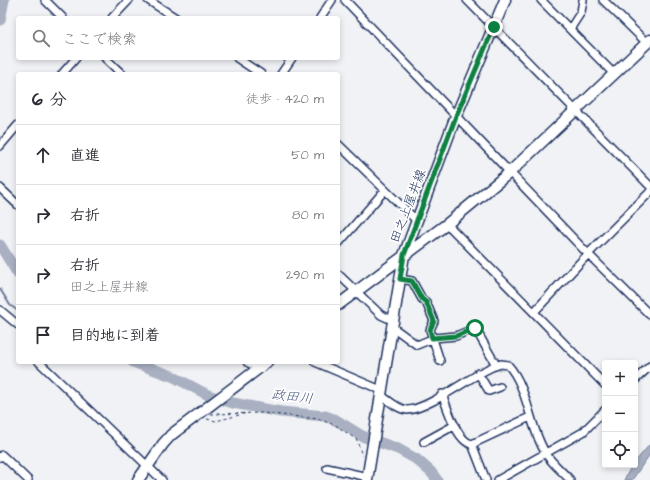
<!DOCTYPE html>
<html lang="ja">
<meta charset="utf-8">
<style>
:root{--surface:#fff;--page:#f2f2f3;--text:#2b2b33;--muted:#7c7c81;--line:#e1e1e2}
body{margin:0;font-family:"Architects Daughter","Klee One",sans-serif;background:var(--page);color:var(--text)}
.controls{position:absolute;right:12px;bottom:12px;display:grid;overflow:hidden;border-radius:4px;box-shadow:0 2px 6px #0003}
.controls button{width:36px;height:36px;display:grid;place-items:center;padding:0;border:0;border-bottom:1px solid var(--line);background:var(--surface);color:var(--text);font:20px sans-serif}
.stop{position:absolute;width:12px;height:12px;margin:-9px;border:3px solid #0b8043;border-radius:50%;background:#fff}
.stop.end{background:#0b8043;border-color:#fff;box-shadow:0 1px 4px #0008}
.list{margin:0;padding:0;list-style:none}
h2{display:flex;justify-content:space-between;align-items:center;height:52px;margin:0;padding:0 16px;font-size:17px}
h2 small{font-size:13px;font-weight:400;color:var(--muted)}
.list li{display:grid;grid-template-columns:26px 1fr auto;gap:12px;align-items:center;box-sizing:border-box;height:60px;padding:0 16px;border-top:1px solid var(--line)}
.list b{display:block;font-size:15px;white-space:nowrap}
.list p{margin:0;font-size:13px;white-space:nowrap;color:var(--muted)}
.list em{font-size:13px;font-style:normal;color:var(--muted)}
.icon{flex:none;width:22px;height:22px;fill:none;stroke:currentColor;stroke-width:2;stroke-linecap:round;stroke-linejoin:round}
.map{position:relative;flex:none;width:650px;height:480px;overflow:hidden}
.search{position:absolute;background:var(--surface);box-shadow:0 2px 6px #0003;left:16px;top:16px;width:324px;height:44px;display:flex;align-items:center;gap:10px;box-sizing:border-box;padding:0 14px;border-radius:4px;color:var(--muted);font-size:15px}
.panel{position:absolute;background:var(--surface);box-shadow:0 2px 6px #0003;left:16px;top:72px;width:324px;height:292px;border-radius:4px}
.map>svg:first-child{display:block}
.water{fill:#a8b0c2;stroke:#707c9a}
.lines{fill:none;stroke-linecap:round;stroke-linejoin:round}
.stream{stroke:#707c9a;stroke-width:2}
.river{stroke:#a8b0c2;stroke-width:11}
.street-casing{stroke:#1b2f5e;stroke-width:10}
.secondary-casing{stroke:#1b2f5e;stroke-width:13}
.path{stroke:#1b2f5e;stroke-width:1;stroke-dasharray:3 3;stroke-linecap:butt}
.street{stroke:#fff;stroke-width:7}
.secondary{stroke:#fff;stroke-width:10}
.route{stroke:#0b8043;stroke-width:5}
.labels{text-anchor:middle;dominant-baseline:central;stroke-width:3.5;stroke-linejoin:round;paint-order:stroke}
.street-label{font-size:13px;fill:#1b2f5e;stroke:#fff}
.water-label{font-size:14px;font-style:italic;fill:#4c5c81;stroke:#fff}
</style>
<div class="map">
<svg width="650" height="480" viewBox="0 0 650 480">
<rect width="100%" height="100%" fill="#f1f2f5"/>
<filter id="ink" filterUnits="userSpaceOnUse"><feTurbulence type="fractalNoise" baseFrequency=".025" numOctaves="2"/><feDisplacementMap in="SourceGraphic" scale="8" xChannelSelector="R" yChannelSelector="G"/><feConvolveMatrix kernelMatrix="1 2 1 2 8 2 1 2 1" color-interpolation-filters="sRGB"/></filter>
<g filter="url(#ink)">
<path class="water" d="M650 444V454L632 480H624L632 465H635V462Z"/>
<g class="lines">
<path class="stream" d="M0 289 10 305 18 311"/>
<path class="river" d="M0 20 4 0
M0 245 18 274
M133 362 172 376 208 395 233 403 281 412 325 416 336 420 362 436 398 449 416 459 431 472 437 480"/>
<defs>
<path id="street" d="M45 0 63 18
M148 0 176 18
M345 0 588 254 650 315
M467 0 650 186
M541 0 614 74
M603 0 647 43
M112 18 129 0
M320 18 332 0
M570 29 581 12 583 0
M105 58 122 74
M237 58 261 74
M62 74 76 58
M281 74 292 58
M338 144 417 221
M0 146 18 125
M0 188 18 205
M447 224 605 385
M338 244 385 190
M338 274 381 315 392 320
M400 279 412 281 422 299 426 302 434 321 430 330 440 361
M0 310 18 325
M534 312 588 254 650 192
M391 326 417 345 434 338 456 336 475 328 496 365
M39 362 162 480
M247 362 259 368
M315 362 381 390
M478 373 489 391 500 387
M635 380 650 366
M442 394C447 407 457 442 472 444L486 480
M381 395C388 400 397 409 407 410 427 410 471 376 492 367L501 364 508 365C528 387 529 426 545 452 551 463 562 471 570 480
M424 442 455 425
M472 444 530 417
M0 457 2 455 28 480
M327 468 368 477
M498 480 583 432 605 410"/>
<path id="secondary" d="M338 305 447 224 509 173 650 40
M138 480 163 444 171 435 267 362
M367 480 404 255 456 116 505 0"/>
</defs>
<use href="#street" class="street-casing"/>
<use href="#secondary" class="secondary-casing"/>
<path class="path" d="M211 414 263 413 318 419 337 426 357 440 362 456
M207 419 216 421 247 413"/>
<use href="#street" class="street"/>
<use href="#secondary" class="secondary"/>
</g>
</g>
<g class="lines" filter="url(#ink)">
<path class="route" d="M475 328 456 336 432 338 430 330 434 321 426 302 422 299 412 281 400 279 404 255 456 116 494 27"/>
</g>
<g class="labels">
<g class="street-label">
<text transform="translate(408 206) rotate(-69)">田之上屋井線</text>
</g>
<g class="water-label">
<text transform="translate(292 397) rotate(7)">政田川</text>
</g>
</g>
</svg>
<div class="controls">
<button>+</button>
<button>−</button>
<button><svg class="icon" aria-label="locate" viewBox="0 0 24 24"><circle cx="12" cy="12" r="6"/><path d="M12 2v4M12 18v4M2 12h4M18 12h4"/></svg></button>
</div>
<div class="stop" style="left:475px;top:328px"></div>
<div class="stop end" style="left:494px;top:27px"></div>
<div class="search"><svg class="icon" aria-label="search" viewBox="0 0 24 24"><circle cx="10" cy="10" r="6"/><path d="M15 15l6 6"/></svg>ここで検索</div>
<section class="panel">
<h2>6 分<small>徒歩 · 420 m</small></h2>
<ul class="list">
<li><svg class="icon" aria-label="ahead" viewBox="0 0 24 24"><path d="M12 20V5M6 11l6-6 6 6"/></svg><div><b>直進</b></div><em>50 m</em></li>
<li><svg class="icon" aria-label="right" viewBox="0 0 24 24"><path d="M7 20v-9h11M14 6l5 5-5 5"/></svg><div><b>右折</b></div><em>80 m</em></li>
<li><svg class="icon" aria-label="right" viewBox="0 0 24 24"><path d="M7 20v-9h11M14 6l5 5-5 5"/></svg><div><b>右折</b><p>田之上屋井線</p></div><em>290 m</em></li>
<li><svg class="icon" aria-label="arrive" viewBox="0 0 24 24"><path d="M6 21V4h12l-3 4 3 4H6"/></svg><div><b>目的地に到着</b></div></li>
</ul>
</section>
</div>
